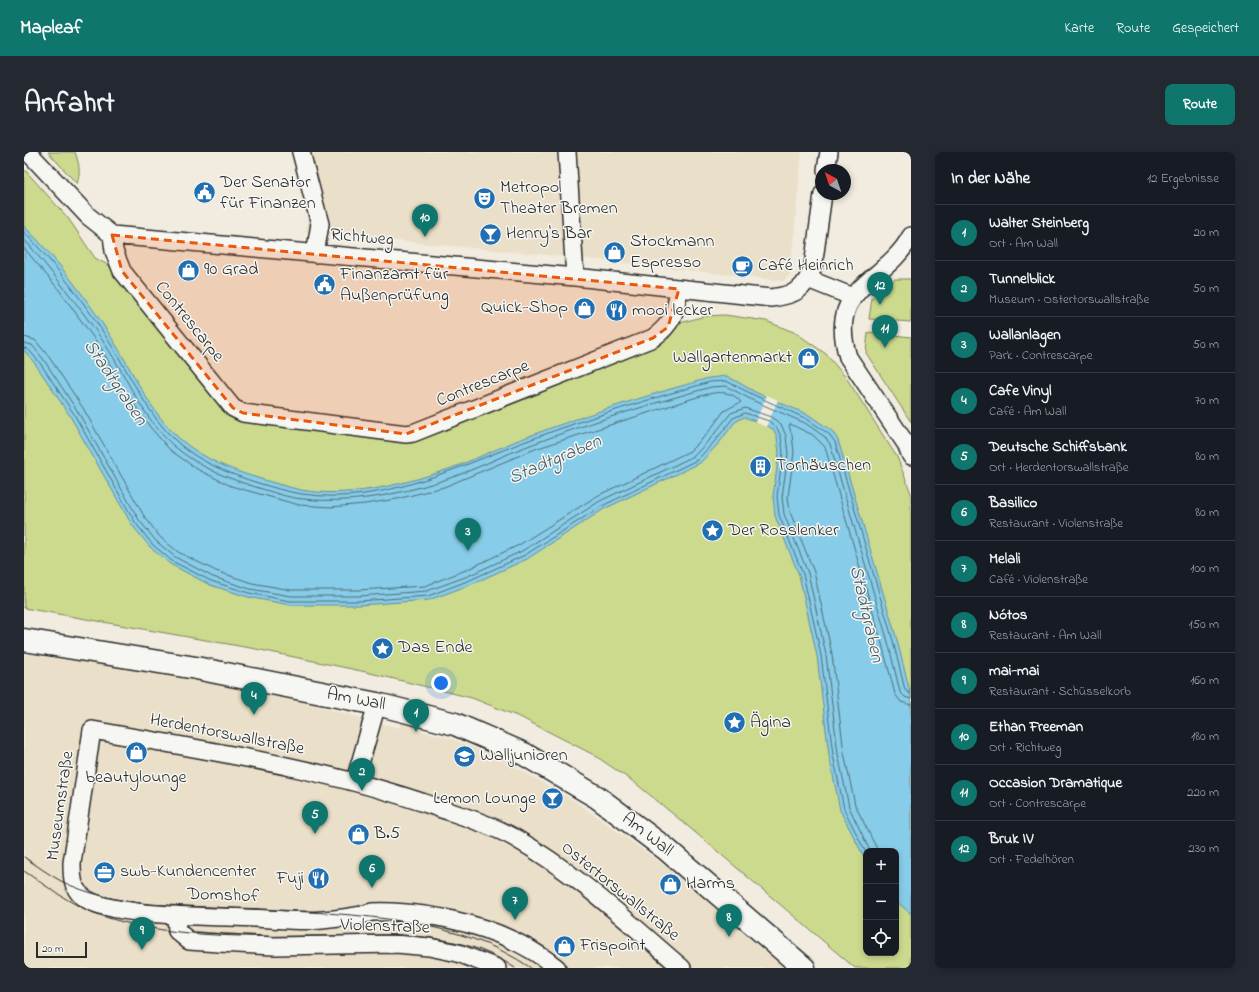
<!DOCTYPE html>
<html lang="de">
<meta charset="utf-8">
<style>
:root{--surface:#171b24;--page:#242831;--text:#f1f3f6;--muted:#9ea1a6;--line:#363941;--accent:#0f766e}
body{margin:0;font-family:"Indie Flower",sans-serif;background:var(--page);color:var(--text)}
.controls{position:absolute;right:12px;bottom:12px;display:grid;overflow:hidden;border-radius:8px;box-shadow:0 2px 6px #0003}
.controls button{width:36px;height:36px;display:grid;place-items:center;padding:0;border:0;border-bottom:1px solid var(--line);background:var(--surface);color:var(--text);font:20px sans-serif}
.compass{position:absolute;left:791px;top:12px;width:36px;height:36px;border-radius:50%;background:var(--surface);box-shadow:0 2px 6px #0003;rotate:320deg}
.scale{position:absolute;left:12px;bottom:10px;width:51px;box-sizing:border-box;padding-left:4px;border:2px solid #2b2b2b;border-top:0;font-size:11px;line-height:14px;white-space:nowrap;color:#2b2b2b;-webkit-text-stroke:3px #f6f6f2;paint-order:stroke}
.you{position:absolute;left:417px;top:531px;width:14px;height:14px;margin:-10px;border:3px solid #fff;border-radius:50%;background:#1a73e8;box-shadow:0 0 0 6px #1a73e833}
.badge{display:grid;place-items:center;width:26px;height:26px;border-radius:50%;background:var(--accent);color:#fff;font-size:13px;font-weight:700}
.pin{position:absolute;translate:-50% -33px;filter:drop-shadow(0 1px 2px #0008)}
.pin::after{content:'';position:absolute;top:21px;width:14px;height:12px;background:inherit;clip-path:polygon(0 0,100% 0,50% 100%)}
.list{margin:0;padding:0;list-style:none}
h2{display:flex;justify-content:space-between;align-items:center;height:52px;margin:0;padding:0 16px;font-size:17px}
h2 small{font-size:13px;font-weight:400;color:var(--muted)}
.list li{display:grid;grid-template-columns:26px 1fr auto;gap:12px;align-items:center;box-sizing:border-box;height:56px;padding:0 16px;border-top:1px solid var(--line)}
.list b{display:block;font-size:15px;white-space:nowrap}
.list p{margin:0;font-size:13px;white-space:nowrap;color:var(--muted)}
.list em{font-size:13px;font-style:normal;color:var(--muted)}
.icon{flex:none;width:22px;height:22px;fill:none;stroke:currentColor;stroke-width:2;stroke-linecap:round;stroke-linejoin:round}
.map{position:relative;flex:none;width:887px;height:816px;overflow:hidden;border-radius:8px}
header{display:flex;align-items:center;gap:24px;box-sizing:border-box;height:56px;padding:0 20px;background:var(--accent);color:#fff}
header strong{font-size:19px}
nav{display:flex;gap:22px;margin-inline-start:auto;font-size:14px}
.intro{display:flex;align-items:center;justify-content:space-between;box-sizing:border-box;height:96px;padding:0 24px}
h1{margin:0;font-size:28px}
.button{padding:10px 18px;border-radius:8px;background:var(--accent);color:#fff;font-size:14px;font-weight:700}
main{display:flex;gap:24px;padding:0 24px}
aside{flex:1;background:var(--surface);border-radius:8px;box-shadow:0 2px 6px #0003}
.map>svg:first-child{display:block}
.built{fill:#eadfc8}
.green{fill:#ccda8e;stroke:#7c825c;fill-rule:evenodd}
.water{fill:#87cce8;stroke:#628c9c}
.pier{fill:#f1ecdf}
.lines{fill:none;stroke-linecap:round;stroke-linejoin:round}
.shore{stroke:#506b77;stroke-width:1}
.minor-casing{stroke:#2b2b2b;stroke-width:20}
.secondary-casing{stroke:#2b2b2b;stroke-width:25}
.minor{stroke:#f6f6f2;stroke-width:17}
.secondary{stroke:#f6f6f2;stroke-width:22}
.tram{stroke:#2b2b2b;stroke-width:1}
.marked{fill:#e8590c;fill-opacity:0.2;stroke:#e8590c;stroke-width:3;stroke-dasharray:8 5;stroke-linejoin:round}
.labels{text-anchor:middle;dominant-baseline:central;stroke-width:3;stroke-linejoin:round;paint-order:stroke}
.poi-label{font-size:18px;fill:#2b2b2b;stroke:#f6f6f2;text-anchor:start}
.street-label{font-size:18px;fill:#2b2b2b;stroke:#f6f6f2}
.water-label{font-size:19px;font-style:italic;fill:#475b64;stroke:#f6f6f2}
</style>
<header>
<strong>Mapleaf</strong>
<nav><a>Karte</a><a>Route</a><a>Gespeichert</a></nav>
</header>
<div class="intro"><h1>Anfahrt</h1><a class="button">Route</a></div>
<main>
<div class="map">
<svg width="887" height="816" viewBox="0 0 887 816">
<rect width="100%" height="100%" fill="#f1ecdf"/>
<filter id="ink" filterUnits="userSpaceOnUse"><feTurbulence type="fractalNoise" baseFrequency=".025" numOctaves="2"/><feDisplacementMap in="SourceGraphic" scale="8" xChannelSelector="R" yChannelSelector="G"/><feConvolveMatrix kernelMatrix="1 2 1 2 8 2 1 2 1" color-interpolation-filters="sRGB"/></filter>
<g filter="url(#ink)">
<path class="built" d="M266 0H778L766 122 760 129 564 107 282 80 284 66Z
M0 502 89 514 200 534 282 551 375 576 378 568 398 573 397 579 422 585 478 607 552 650 643 715 761 816H0Z"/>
<path class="green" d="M24 0H51C55 11 57 20 53 32Z
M0 17 44 66 71 106 86 114 93 126 202 259 358 285 629 193 645 186 656 171 681 164 701 163 742 169 772 181 802 202 823 227 873 305 887 341V816H831L660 671 610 630 570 603 498 566 448 546 342 520 232 497 0 456ZM842 699H872V801H842Z
M871 127H887V170L845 167 848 146Z
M844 180 887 185V270L842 201Z"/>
<path class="water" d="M0 74C34 108 64 148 89 188 110 221 126 261 156 287 179 307 209 319 237 327 250 331 264 335 277 338 322 346 373 334 416 320 447 310 477 294 508 283 566 261 625 243 685 226L703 224 733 241 785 263 808 279 814 288 873 488 887 544V762L872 749V699H842V709L816 658 805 603 793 504 775 423 751 364 749 344 755 301 753 285 750 278 742 273 720 265 711 270 695 291 676 311 580 357 503 407 448 432 405 448 335 453H266L224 445 186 433 146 412 126 395 108 373 46 264 12 213 0 198Z"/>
<path class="pier" d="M743 243 754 248 742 275 731 270Z"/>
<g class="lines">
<path class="shore" d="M0 80C32 113 62 152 86 191 107 224 124 264 153 290 175 310 206 322 234 331 248 335 263 340 278 342 360 354 434 314 508 287 566 265 626 247 686 230L702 229 732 244 783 267 805 282 811 290 869 489 881 538 887 542
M0 87C29 121 56 155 81 192 103 225 119 267 150 294 174 315 205 327 235 336 249 340 264 346 279 347 326 352 373 343 417 329 449 319 479 303 509 292 567 270 627 252 687 235L702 234 730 249 781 271 801 285 806 292 864 490 876 540 881 545 887 547
M0 96 35 138 77 196 99 236 126 275 146 298 173 317 207 334 275 353 307 355 341 352 373 347 420 335 511 297 667 247C683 242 704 234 717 250L700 259 683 282 666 299 573 344 495 393 442 418 401 434 334 438H267L228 431 192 419 154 400 136 385 120 364 59 256 25 205 11 188 0 185
M0 191 8 193 20 208 54 260 115 368 132 389 151 405 189 425 226 437 267 444H335L403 439 444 424 498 399 576 349 670 304 687 286 707 261 721 256 747 265 757 272 762 284 764 302 758 345 760 362 784 421 802 503 814 602 825 655 846 699
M0 196 4 197 16 211 50 262 111 370 128 392 148 409 187 429 225 441 266 449H335L404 444 446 428 501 403 578 354 673 308 691 289 709 266 721 261 745 269 753 276 757 285 759 301 753 344 755 363 779 422 797 503 809 603 820 657 842 701
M854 699 831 653 820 601 808 502 790 420 766 360 764 345 770 300 768 283 765 274 766 272 789 283 801 295 858 492 871 542 877 550 887 553"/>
<defs>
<path id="minor" d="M4 0 64 64 88 83 90 99 98 119 209 256 219 261 382 282 389 281 629 186C649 171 651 162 655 137
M277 0 296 72 291 102
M543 0 551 125
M802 18 805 0
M88 83 551 125 747 146C771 143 780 139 789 115L799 42
M887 84C861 132 802 133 824 205L882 292 887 304
M784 127 829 145
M331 629 353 552
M152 763 153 779 165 789 195 791 250 794 373 792 405 795 434 801 473 816
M533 816C492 782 434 765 382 761 371 760 359 759 348 760 343 761 337 764 331 764 320 766 309 767 298 768 276 770 253 767 231 766 195 764 83 766 58 744 48 736 48 723 48 711L68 578C184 599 301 616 412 655 438 664 466 672 491 686 552 721 604 770 658 816"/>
<path id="secondary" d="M0 488 172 516 353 552 431 572 500 602 573 645 642 697 780 816"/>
</defs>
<use href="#minor" class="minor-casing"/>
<use href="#secondary" class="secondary-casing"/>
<use href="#minor" class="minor"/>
<use href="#secondary" class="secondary"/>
<path class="tram" d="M0 705C12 713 24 722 37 729 63 742 93 748 122 752 163 754 204 756 245 758 330 762 436 766 507 816
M0 719C22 734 45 751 70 761 137 786 220 785 291 784 359 784 432 775 491 816"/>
</g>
</g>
<path class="marked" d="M88 83 655 137 644 175 629 186 382 282 219 261 209 256 98 119Z"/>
<defs>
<symbol id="civic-disc" viewBox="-11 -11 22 22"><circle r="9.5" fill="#1f6fb2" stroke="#f6f6f2"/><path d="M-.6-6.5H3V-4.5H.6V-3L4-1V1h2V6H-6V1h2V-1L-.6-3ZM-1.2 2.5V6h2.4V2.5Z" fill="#fff"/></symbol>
<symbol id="theatre-disc" viewBox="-11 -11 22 22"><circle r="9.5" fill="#1f6fb2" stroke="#f6f6f2"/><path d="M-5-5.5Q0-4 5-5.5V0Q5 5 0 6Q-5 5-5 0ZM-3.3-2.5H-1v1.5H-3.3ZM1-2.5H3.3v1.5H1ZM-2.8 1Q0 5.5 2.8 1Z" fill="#fff"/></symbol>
<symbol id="bar-disc" viewBox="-11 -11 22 22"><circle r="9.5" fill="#1f6fb2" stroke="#f6f6f2"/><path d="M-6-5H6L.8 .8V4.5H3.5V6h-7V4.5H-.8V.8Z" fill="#fff"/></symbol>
<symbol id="shop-disc" viewBox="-11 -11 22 22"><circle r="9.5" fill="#1f6fb2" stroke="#f6f6f2"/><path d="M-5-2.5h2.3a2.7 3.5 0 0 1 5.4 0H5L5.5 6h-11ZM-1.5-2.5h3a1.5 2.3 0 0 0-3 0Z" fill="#fff"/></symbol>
<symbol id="cafe-disc" viewBox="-11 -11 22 22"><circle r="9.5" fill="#1f6fb2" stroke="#f6f6f2"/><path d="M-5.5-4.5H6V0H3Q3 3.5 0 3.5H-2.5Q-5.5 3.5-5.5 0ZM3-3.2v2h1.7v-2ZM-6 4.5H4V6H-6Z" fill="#fff"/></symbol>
<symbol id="restaurant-disc" viewBox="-11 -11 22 22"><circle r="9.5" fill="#1f6fb2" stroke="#f6f6f2"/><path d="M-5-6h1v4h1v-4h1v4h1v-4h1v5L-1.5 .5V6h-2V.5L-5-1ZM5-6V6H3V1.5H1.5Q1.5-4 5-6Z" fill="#fff"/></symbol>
<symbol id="building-disc" viewBox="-11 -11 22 22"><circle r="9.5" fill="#1f6fb2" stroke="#f6f6f2"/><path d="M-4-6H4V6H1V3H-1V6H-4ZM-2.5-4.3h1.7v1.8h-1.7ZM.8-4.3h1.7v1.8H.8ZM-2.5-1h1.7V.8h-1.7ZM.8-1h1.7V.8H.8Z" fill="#fff"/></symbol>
<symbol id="sight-disc" viewBox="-11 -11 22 22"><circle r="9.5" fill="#1f6fb2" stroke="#f6f6f2"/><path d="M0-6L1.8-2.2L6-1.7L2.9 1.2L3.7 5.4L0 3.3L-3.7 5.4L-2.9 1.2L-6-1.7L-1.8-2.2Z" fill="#fff"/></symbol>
<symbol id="school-disc" viewBox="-11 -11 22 22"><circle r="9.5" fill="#1f6fb2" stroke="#f6f6f2"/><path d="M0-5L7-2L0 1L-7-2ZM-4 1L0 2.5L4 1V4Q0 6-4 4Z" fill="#fff"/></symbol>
<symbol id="office-disc" viewBox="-11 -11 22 22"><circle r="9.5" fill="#1f6fb2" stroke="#f6f6f2"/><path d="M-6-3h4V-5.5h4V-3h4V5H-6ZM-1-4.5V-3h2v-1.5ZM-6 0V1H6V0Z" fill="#fff"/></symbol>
</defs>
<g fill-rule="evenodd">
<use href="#civic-disc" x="168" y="28" width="25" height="25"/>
<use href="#theatre-disc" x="448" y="34" width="25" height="25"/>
<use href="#bar-disc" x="454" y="70" width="25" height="25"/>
<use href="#shop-disc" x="578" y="88" width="25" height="25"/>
<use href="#cafe-disc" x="706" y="102" width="25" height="25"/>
<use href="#shop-disc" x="152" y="106" width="25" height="25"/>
<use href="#civic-disc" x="288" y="120" width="25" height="25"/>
<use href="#shop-disc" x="548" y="144" width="25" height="25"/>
<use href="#restaurant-disc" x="580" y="146" width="25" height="25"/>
<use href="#shop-disc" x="772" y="194" width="25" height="25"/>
<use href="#building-disc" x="724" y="302" width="25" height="25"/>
<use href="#sight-disc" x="676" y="366" width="25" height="25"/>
<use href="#sight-disc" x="346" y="484" width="25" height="25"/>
<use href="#sight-disc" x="698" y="558" width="25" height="25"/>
<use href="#shop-disc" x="100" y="588" width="25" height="25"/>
<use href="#school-disc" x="428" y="592" width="25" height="25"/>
<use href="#bar-disc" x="516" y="634" width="25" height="25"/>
<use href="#shop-disc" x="322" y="670" width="25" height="25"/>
<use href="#office-disc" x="68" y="708" width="25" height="25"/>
<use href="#restaurant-disc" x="282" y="714" width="25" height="25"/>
<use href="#shop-disc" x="634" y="720" width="25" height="25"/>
<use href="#shop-disc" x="528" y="782" width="25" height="25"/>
</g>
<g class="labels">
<g class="poi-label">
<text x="196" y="31">Der Senator<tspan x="196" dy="21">für Finanzen</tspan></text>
<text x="476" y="36">Metropol<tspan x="476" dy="21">Theater Bremen</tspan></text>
<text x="482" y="82">Henry's Bar</text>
<text x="606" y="90">Stockmann<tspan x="606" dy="21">Espresso</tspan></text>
<text x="734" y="114">Café Heinrich</text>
<text x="180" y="118">90 Grad</text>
<text x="316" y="123">Finanzamt für<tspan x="316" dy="21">Außenprüfung</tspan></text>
<text x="544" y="156" text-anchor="end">Quick-Shop</text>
<text x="608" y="159">mooi lecker</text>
<text x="768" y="206" text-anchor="end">Wallgartenmarkt</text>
<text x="752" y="314">Torhäuschen</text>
<text x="704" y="379">Der Rosslenker</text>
<text x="374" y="496">Das Ende</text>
<text x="726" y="571">Ägina</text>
<text x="456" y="604">Walljunioren</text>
<text x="112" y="626" text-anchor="middle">beautylounge</text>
<text x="512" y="647" text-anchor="end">Lemon Lounge</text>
<text x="350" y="682">B.5</text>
<text x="96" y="720">swb-Kundencenter</text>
<text x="280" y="727" text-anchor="end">Fuji</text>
<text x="662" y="732">Harms</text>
<text x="556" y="794">Frispoint</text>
</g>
<g class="street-label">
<text transform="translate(338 86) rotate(5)">Richtweg</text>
<text transform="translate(165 170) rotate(51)">Contrescarpe</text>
<text transform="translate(459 232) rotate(-22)">Contrescarpe</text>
<text transform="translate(332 548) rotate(11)">Am Wall</text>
<text transform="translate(203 583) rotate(11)">Herdentorswallstraße</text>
<text transform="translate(37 654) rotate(-82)">Museumstraße</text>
<text transform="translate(623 683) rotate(38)">Am Wall</text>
<text transform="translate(596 740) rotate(39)">Ostertorswallstraße</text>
<text transform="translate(199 744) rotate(2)">Domshof</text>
<text transform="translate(361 775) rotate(2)">Violenstraße</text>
</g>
<g class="water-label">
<text transform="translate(91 231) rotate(56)">Stadtgraben</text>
<text transform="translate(531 308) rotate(-23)">Stadtgraben</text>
<text transform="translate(842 462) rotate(77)">Stadtgraben</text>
</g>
</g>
</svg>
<div class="controls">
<button>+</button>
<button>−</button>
<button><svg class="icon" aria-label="locate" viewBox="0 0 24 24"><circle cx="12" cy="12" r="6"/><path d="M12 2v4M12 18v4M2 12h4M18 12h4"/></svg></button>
</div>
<svg class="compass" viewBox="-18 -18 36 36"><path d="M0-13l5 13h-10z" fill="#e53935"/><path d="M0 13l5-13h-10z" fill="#9ea1a6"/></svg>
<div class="scale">20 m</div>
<div class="you"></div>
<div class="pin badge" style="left:392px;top:580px">1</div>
<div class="pin badge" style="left:338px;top:639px">2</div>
<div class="pin badge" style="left:444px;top:399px">3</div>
<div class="pin badge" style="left:230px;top:563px">4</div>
<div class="pin badge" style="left:291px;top:682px">5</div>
<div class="pin badge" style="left:348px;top:736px">6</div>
<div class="pin badge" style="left:491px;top:768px">7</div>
<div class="pin badge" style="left:705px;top:785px">8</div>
<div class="pin badge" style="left:118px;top:798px">9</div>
<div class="pin badge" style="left:401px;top:85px">10</div>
<div class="pin badge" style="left:861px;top:196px">11</div>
<div class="pin badge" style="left:856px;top:153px">12</div>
</div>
<aside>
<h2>In der Nähe<small>12 Ergebnisse</small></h2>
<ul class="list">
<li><span class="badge">1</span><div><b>Walter Steinberg</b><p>Ort · Am Wall</p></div><em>20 m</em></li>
<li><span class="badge">2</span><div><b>Tunnelblick</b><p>Museum · Ostertorswallstraße</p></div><em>50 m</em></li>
<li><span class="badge">3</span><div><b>Wallanlagen</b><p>Park · Contrescarpe</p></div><em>50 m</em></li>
<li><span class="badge">4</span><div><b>Cafe Vinyl</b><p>Café · Am Wall</p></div><em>70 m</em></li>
<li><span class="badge">5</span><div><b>Deutsche Schiffsbank</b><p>Ort · Herdentorswallstraße</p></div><em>80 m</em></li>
<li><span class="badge">6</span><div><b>Basilico</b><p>Restaurant · Violenstraße</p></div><em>80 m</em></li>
<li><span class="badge">7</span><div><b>Melali</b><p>Café · Violenstraße</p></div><em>100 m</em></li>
<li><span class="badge">8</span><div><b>Nótos</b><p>Restaurant · Am Wall</p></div><em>150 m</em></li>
<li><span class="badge">9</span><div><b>mai-mai</b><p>Restaurant · Schüsselkorb</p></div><em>160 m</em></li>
<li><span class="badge">10</span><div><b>Ethan Freeman</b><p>Ort · Richtweg</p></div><em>180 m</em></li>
<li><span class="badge">11</span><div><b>Occasion Dramatique</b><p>Ort · Contrescarpe</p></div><em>220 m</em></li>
<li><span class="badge">12</span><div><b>Bruk IV</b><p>Ort · Fedelhören</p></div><em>230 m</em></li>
</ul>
</aside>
</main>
